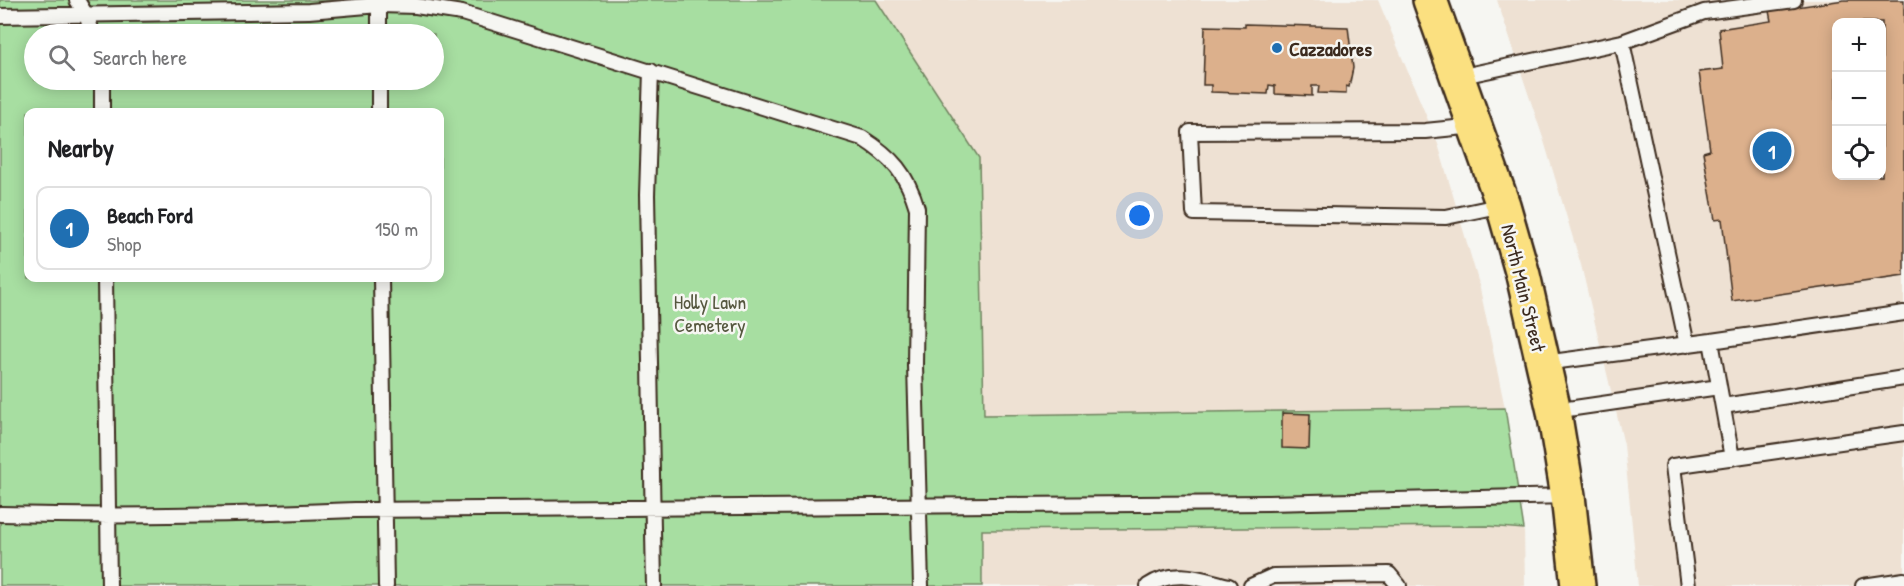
<!DOCTYPE html>
<meta charset="utf-8">
<style>
:root{--surface:#fff;--page:#f6f6f6;--text:#202124;--muted:#757577;--line:#e0e0e0;--accent:#1f6fb2}
body{margin:0;font-family:"Patrick Hand",sans-serif;background:var(--page);color:var(--text)}
.controls{position:absolute;right:18px;top:18px;display:grid;overflow:hidden;border-radius:12px;box-shadow:0 3px 15px #0003}
.controls button{width:54px;height:54px;display:grid;place-items:center;padding:0;border:0;border-bottom:2px solid var(--line);background:var(--surface);color:var(--text);font:30px sans-serif}
.you{position:absolute;left:1140px;top:216px;width:21px;height:21px;margin:-15px;border:4px solid #fff;border-radius:50%;background:#1a73e8;box-shadow:0 0 0 9px #1a73e833}
.badge{display:grid;place-items:center;width:39px;height:39px;border-radius:50%;background:var(--accent);color:#fff;font-size:20px;font-weight:700}
.pin{position:absolute;translate:-50% -50%;border:3px solid #fff;box-shadow:0 2px 6px #0006}
.list{margin:0;padding:0;list-style:none}
h2{display:flex;justify-content:space-between;align-items:center;height:78px;margin:0;padding:0 24px;font-size:26px}
h2 small{font-size:20px;font-weight:400;color:var(--muted)}
.list li{display:grid;grid-template-columns:39px 1fr auto;gap:18px;align-items:center;box-sizing:border-box;height:84px;margin:0 12px 12px;padding:0 12px;border:2px solid var(--line);border-radius:12px}
.list b{display:block;font-size:22px;white-space:nowrap}
.list p{margin:0;font-size:20px;white-space:nowrap;color:var(--muted)}
.list em{font-size:20px;font-style:normal;color:var(--muted)}
.icon{flex:none;width:33px;height:33px;fill:none;stroke:currentColor;stroke-width:2;stroke-linecap:round;stroke-linejoin:round}
.map{position:relative;flex:none;width:1904px;height:586px;overflow:hidden}
.search{position:absolute;background:var(--surface);box-shadow:0 3px 15px #0003;left:24px;top:24px;width:420px;height:66px;display:flex;align-items:center;gap:15px;box-sizing:border-box;padding:0 21px;border-radius:33px;color:var(--muted);font-size:22px}
.panel{position:absolute;background:var(--surface);box-shadow:0 3px 15px #0003;left:24px;top:108px;width:420px;height:174px;border-radius:12px}
.map>svg:first-child{display:block}
.built{fill:#eee1d3;fill-rule:evenodd}
.green{fill:#a7dea1;stroke:#718460;stroke-width:1.5;fill-rule:evenodd}
.building{fill:#dcb08c;stroke:#3b2a1e;stroke-width:1.5;fill-rule:evenodd}
.lines{fill:none;stroke-linecap:round;stroke-linejoin:round}
.lane-casing{stroke:#3b2a1e;stroke-width:18}
.primary-casing{stroke:#3b2a1e;stroke-width:38}
.lane{stroke:#f6f6f2;stroke-width:14}
.primary{stroke:#fbe080;stroke-width:33}
.poi-dot{fill:#1f6fb2;stroke:#f6f6f2;stroke-width:2}
.labels{text-anchor:middle;dominant-baseline:central;stroke-width:5;stroke-linejoin:round;paint-order:stroke}
.poi-label{font-size:20px;font-weight:bold;fill:#3b2a1e;stroke:#f6f6f2;text-anchor:start}
.street-label{font-size:20px;fill:#3b2a1e;stroke:#f6f6f2}
.park-label{font-size:20px;fill:#56573f;stroke:#f6f6f2}
</style>
<div class="map">
<svg width="1904" height="586" viewBox="0 0 1904 586">
<rect width="100%" height="100%" fill="#f6f6f2"/>
<filter id="ink" filterUnits="userSpaceOnUse"><feTurbulence type="fractalNoise" baseFrequency=".0167" numOctaves="2"/><feDisplacementMap in="SourceGraphic" scale="12" xChannelSelector="R" yChannelSelector="G"/><feConvolveMatrix kernelMatrix="1 2 1 2 8 2 1 2 1" color-interpolation-filters="sRGB"/></filter>
<g filter="url(#ink)">
<path class="built" d="M876 0H1378L1438 144 1479 284 1505 408 984 415 979 158Z
M1497 0H1904V586H1638L1624 445 1581 265 1544 141ZM1836 22H1882V176H1836Z
M1487 526 1524 529 1525 586H983L982 530Z"/>
<path class="green" d="M0 0H876L979 158 984 415 1505 408 1524 529 1487 526 982 530V586H0ZM34 34H434V80H34ZM28 112H440V278H28Z"/>
<path class="building" d="M1844 0H1904V276L1732 301 1722 219 1715 220 1703 152 1710 150 1699 72 1723 69 1719 29 1771 21 1769 11ZM1836 22H1882V176H1836Z
M1245 24 1348 27 1353 68 1349 87 1346 86V94L1318 93 1319 86H1312V96L1275 94V86L1269 85 1268 94 1211 92V85H1203L1205 26 1245 27Z
M1282 413 1310 414 1309 449 1282 448Z"/>
<g class="lines">
<defs>
<path id="lane" d="M77 0 86 15 93 34
M0 16 309 11 379 5 416 6 462 13 862 138C892 157 907 174 917 208L915 365 921 586
M379 34V5
M1622 42 1704 12 1794 0
M651 71 647 195 654 586
M1458 77 1622 42 1687 345
M102 80V112
M379 112V80
M1475 126 1425 131 1190 132 1194 213 1446 217 1503 205
M105 278 109 586
M381 278 386 586
M1711 341 1904 313
M1544 363 1711 341 1732 458
M1723 406 1904 378
M1554 411 1719 387
M0 514C119 517 237 515 355 510L1268 503 1568 496
M1148 586C1174 568 1201 579 1229 586
M1251 586 1273 576 1389 574 1399 586
M1688 586 1673 466 1904 433
M1863 586 1904 580"/>
<path id="primary" d="M1430 0 1503 205 1523 275 1554 411 1568 496 1578 586"/>
</defs>
<use href="#lane" class="lane-casing"/>
<use href="#primary" class="primary-casing"/>
<use href="#lane" class="lane"/>
<use href="#primary" class="primary"/>
</g>
</g>
<circle class="poi-dot" cx="1277" cy="48" r="6"/>
<g class="labels">
<g class="poi-label">
<text x="1289" y="48">Cazzadores</text>
</g>
<g class="street-label">
<text transform="translate(1524 288) rotate(76)">North Main Street</text>
</g>
<g class="park-label">
<text x="710" y="301">Holly Lawn<tspan x="710" dy="23">Cemetery</tspan></text>
</g>
</g>
</svg>
<div class="controls">
<button>+</button>
<button>−</button>
<button><svg class="icon" aria-label="locate" viewBox="0 0 24 24"><circle cx="12" cy="12" r="6"/><path d="M12 2v4M12 18v4M2 12h4M18 12h4"/></svg></button>
</div>
<div class="you"></div>
<div class="pin badge" style="left:1772px;top:151px">1</div>
<div class="search"><svg class="icon" aria-label="search" viewBox="0 0 24 24"><circle cx="10" cy="10" r="6"/><path d="M15 15l6 6"/></svg>Search here</div>
<section class="panel">
<h2>Nearby<small></small></h2>
<ul class="list">
<li><span class="badge">1</span><div><b>Beach Ford</b><p>Shop</p></div><em>150 m</em></li>
</ul>
</section>
</div>
